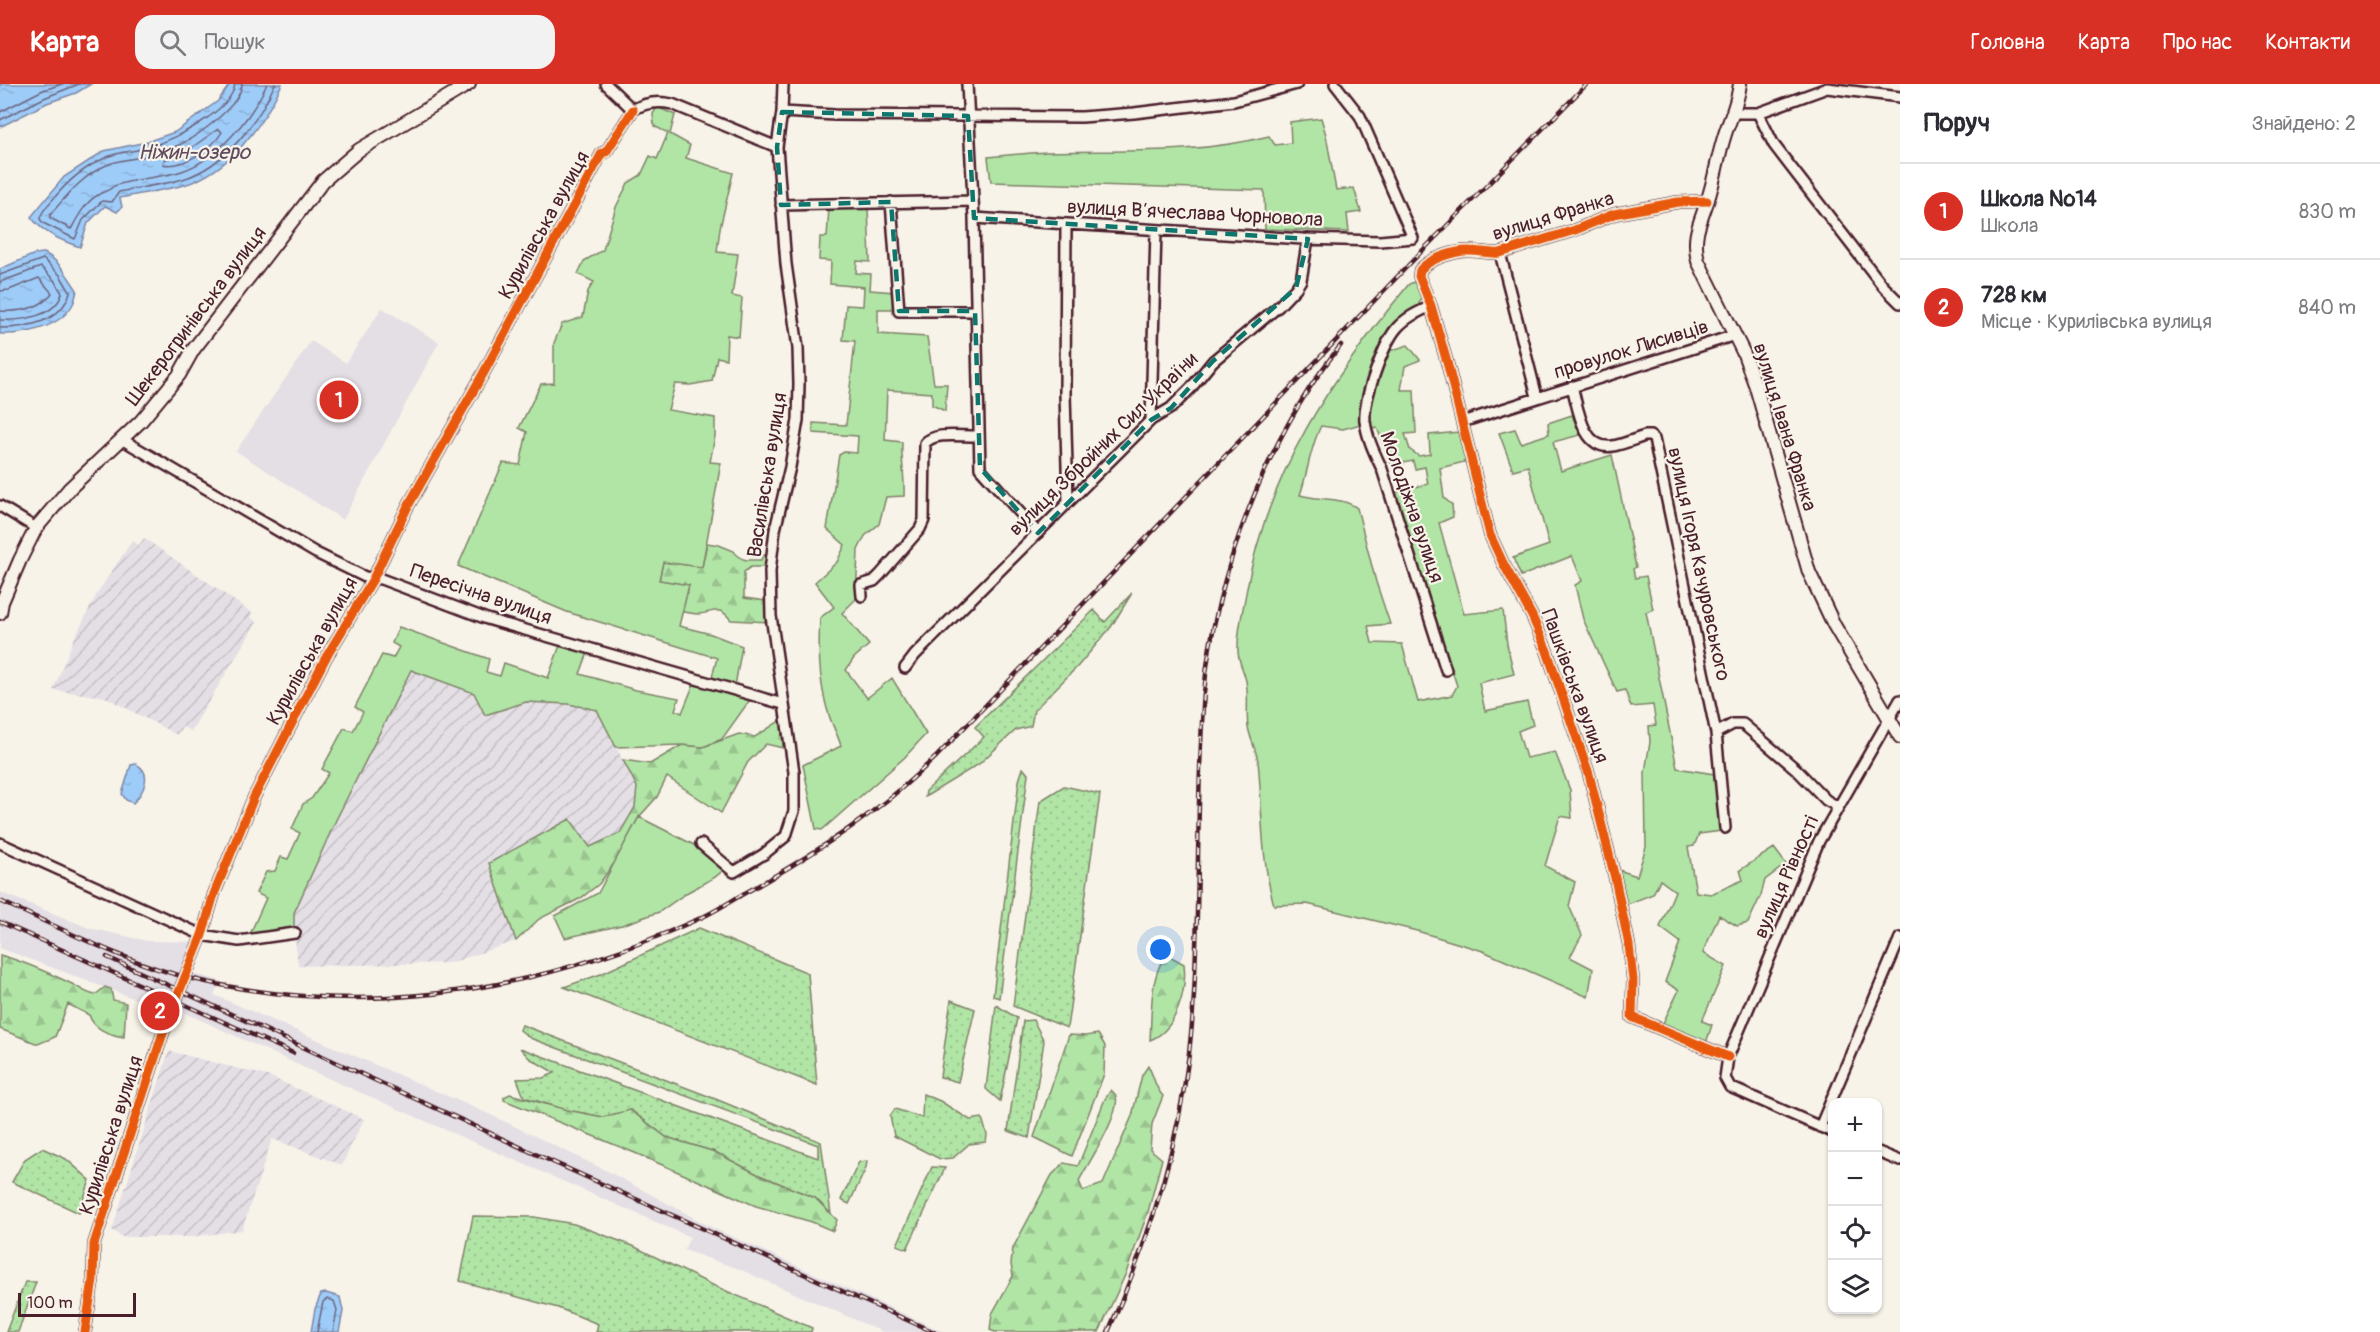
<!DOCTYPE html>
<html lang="uk">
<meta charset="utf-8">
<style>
:root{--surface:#fff;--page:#f2f2f3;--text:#2b2b33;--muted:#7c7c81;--line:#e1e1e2;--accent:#d93025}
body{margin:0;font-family:Pangolin,sans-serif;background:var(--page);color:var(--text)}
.controls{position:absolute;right:18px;bottom:18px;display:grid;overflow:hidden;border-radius:12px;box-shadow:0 2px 4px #0004}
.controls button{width:54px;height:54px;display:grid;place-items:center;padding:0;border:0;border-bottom:2px solid var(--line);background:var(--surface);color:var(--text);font:30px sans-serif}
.scale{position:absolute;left:18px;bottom:15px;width:118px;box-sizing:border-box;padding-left:6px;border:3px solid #4a1f2b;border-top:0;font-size:16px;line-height:21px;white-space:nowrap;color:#4a1f2b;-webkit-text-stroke:4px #f7f3e8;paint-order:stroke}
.you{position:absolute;left:1161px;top:866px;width:21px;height:21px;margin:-15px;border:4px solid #fff;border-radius:50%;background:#1a73e8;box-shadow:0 0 0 9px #1a73e833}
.badge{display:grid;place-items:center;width:39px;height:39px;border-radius:50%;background:var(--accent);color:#fff;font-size:20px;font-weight:700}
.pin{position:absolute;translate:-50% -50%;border:3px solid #fff;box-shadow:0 2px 6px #0006}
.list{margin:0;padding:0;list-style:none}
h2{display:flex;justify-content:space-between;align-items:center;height:78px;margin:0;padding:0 24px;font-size:26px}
h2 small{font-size:20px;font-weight:400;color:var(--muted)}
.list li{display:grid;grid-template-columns:39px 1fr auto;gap:18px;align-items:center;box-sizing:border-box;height:96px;padding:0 24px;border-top:2px solid var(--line)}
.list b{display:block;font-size:22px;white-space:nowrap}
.list p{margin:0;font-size:20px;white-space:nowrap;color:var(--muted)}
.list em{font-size:20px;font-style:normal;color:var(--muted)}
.icon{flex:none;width:33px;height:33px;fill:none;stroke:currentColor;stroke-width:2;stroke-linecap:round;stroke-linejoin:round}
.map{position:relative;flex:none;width:1900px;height:1248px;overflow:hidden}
header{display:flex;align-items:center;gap:36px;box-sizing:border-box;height:84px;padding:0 30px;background:var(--accent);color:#fff}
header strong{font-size:28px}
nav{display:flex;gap:33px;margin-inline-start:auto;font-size:21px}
.search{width:420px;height:54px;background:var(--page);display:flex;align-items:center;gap:15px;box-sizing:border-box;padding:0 21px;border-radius:18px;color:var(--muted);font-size:22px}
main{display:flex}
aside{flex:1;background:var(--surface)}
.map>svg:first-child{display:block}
.built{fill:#e4dee5}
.industrial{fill:url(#industrial-furrows)}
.grass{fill:url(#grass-dots);stroke:#7e8268;stroke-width:1.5}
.forest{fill:url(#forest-firs);stroke:#7e8268;stroke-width:1.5}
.garden{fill:#b1e5a6;stroke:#7e8268;stroke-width:1.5}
.water{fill:url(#water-ripples);stroke:#7c87a7;stroke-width:1.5}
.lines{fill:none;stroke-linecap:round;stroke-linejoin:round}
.shore{stroke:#6c647d;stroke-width:1.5}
.street-casing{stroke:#4a1f2b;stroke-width:14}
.secondary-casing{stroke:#4a1f2b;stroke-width:16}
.street{stroke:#f7f3e8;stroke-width:9}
.secondary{stroke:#f7f3e8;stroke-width:12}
.rail-casing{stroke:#4a1f2b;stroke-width:4.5}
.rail{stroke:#f7f3e8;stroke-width:2;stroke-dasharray:7;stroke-linecap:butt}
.cycleway-casing{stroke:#f7f3e8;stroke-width:13}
.cycleway{stroke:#e8590c;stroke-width:9}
.marked{fill:none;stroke:#0f766e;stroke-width:4.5;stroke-dasharray:12 8;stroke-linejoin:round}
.labels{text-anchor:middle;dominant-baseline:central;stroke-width:4.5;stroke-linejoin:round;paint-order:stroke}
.street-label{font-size:20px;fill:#4a1f2b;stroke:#f7f3e8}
.water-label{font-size:21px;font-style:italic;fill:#5f4a5e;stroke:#f7f3e8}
</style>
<header>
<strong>Карта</strong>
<div class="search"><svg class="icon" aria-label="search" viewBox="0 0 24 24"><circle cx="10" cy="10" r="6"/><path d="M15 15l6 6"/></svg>Пошук</div>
<nav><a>Головна</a><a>Карта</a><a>Про нас</a><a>Контакти</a></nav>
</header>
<main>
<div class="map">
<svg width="1900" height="1248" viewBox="0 0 1900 1248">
<defs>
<pattern id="industrial-furrows" width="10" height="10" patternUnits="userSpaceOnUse" patternTransform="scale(1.5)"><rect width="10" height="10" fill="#e4dee5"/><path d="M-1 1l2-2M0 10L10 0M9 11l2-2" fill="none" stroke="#c5bec5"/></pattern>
<pattern id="grass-dots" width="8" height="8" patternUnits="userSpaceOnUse" patternTransform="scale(1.5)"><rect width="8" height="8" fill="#b1e5a6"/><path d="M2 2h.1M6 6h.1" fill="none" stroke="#9ac48f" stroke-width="1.8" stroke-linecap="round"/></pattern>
<pattern id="forest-firs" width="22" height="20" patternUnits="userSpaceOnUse" patternTransform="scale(1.5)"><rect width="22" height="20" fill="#b1e5a6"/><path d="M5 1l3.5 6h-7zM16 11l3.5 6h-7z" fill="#9ac48f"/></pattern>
<pattern id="water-ripples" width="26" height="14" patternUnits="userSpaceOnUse" patternTransform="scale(1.5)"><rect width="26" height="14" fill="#9eccf9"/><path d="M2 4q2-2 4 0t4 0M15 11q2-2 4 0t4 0" fill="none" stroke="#8aafd6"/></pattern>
</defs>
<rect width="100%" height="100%" fill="#f7f3e8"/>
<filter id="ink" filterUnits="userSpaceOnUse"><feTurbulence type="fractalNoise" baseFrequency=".0167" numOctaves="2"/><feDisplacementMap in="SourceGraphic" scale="12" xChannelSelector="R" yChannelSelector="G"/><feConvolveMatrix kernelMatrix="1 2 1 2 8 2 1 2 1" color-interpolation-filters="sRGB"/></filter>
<g filter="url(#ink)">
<path class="built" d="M382 224 439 258 343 436 236 367 311 257 346 279Z
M0 808 89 844 147 857 192 858 180 886 221 897 214 911 491 1031 611 1089 713 1144 944 1248H883L739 1185 684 1166 690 1153 316 989 179 926 172 939 151 931 154 922 0 864Z"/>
<path class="industrial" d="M144 454 252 529 250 533 257 538 191 647 182 643 177 651 105 613 53 606 73 557 98 508 132 457 139 461Z
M411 586 474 609 485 631 526 618 568 620 597 626 644 717 599 800 581 814 539 835 516 857 450 879 298 882 294 844V829L336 736Z
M169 967 271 993 364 1035 342 1081 272 1055 242 1146 191 1153H122L112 1146Z"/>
<path class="grass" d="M1132 509 1111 543 1078 582 1034 626 1031 642 1016 646 979 680 925 713 926 707 984 653 975 643 1094 526 1105 538Z
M1023 684 1028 690 999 914 993 912 1019 697Z
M1064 702 1100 710 1067 944 1013 922 1040 717Z
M699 844 808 889 817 1001 564 903 601 890Z
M951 916 975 925 958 998 940 993Z
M996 921 1017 934 1000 1017 986 1005Z
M1033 936 1044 957 1029 1054 1008 1047 1023 937Z
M522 941 708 1012 821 1058 831 1130 815 1114 759 1091 715 1068 666 1053 631 1026 603 1033 567 1026 524 1013 517 995 543 994 555 989 529 974 520 964 818 1074V1061L530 954 520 946Z
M923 1010 940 1017 970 1036 982 1034 987 1051 986 1058 969 1060 953 1074 940 1075 894 1052 890 1032 895 1025 922 1034Z
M42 1064 66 1075 90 1096 79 1129 12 1098 25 1075Z
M867 1077 866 1084 849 1120 841 1116 859 1078Z
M932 1083 945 1084 907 1165 897 1161Z
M473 1132 534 1133 574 1140 633 1162 708 1199 812 1244 811 1248H596L598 1240 558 1224 460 1197Z
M25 1198H36L18 1248H6Z"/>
<path class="forest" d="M707 459 719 461 734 467C740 478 750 476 761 476L763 471H766L767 477 763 483H751L744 488V514L766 517 769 538 731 536C718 520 715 529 698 530 693 530 687 528 682 528L689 501 659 496 663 478 702 483Z
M781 636 783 664 766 660 748 678 721 729 667 693 657 713 639 733 615 778 599 800 581 814 539 835 516 857 489 779 570 735 590 763 620 749 635 723 637 703 623 676 650 680 682 661 703 663 739 650 755 653Z
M1166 870 1184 880C1187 906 1177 946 1150 956 1152 927 1149 895 1166 870Z
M0 871C25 878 47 888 70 899 79 903 84 909 95 911L105 903 111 905 113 916 126 919 124 953C110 951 94 945 89 931L68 920 55 953 38 960 0 945Z
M1098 950 1105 962 1104 990 1072 1072 1034 1053 1069 951 1085 952Z
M1148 982C1155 993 1154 1003 1163 1012L1152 1040 1150 1065 1162 1075 1148 1128 1126 1189 1099 1248H995L990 1246 992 1230 1013 1192 1011 1180 1013 1164 1052 1091 1064 1079 1078 1082 1105 1015 1111 1006C1113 1008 1116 1010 1116 1013 1121 1030 1087 1081 1079 1097L1083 1107 1103 1100 1132 1032 1142 991Z
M510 1010 567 1026 603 1033 630 1026 666 1053 715 1068 759 1091 815 1114 837 1136 833 1147 812 1138 756 1122 635 1069 504 1016V1013Z"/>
<path class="garden" d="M657 23 675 31 670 50 690 61 686 74 733 89 720 144 717 168 738 170 732 212 742 214 739 253 727 251 726 275 717 273 712 297 690 301 675 300 668 326 715 334V352L710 378 721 379 702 483 663 478 659 496 689 501 679 542 711 550 742 562 735 602 712 593 717 574 567 528 458 482 503 379 520 381 527 348 519 344 541 300 554 299V259L562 240 583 233 588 207 594 198 578 190 584 177 603 166 616 123 628 99 641 91 650 72 657 75 668 49 654 42 653 30Z
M1321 34 1326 51 1336 106 1354 104 1361 128 1347 130 1349 148 1265 145 1264 106 991 98 988 73C1008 71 1028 69 1048 68 1122 66 1196 71 1269 52L1275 61 1291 59 1290 38Z
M868 123 870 178 857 177 856 189 871 190 870 206 895 208 896 225H878V250L927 253 934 300H947L945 327 932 321V309L887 306 885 356 902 358C901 377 905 394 904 412L886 413 879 440 865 452 858 466 856 515 842 529 869 561 854 574 846 586 867 614 892 594 926 650 904 674 822 746 816 745 803 681 841 662C838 651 832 641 829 631 819 601 818 566 820 534L834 523 815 498 837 478 845 461 827 445 839 371 844 368 857 369 858 352 813 349V339L846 341 855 257 843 256 846 221 863 222 864 203 830 200 831 177 819 176 820 153H827L829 124Z
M1414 198 1420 205 1421 215 1417 224 1397 239 1361 340 1343 345 1321 342C1310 363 1308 388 1300 411 1319 417 1341 412 1357 424L1376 498 1390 540 1368 542 1372 559 1402 560 1418 618 1452 611 1457 602 1396 408 1428 400 1425 383 1415 385 1413 377 1392 381 1377 344H1372C1365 319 1381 289 1389 267L1408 261 1420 276 1405 282 1401 306H1414L1416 349 1405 350 1410 366 1419 372 1430 370 1429 351 1459 348 1468 377 1440 384 1444 414 1452 421 1453 433 1439 439 1464 530 1503 526 1507 560 1514 590 1479 599 1485 627 1527 618 1533 641 1518 647 1526 674 1555 668 1570 706 1572 734 1560 732 1545 782 1575 798 1569 822 1582 851 1570 873 1593 885 1588 913 1483 867 1417 847 1307 820 1274 821C1260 772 1263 727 1258 677 1256 666 1250 654 1248 643 1246 628 1249 612 1246 597 1244 587 1238 577 1238 567 1237 548 1243 527 1246 509 1269 385 1331 295 1409 200Z
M1572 331 1580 351 1553 358 1561 387 1612 371 1636 483 1633 485 1635 494 1646 492 1653 525 1646 528 1677 684 1714 690 1721 747 1699 750 1694 762 1688 763 1696 808 1711 810 1743 796 1740 786 1774 764 1786 780 1765 796 1761 811 1748 839 1737 842 1719 831 1703 869 1726 882 1702 937 1712 941 1706 959 1662 941 1679 906 1665 898 1680 858 1660 843 1675 807 1660 796 1653 810 1625 821 1615 785 1637 792 1646 763 1645 688 1650 658 1649 642 1656 641 1653 621 1631 623 1625 606 1617 608 1583 535 1575 501 1582 497 1572 472 1521 492 1513 474 1549 461 1528 382 1513 386 1499 349 1515 345 1521 359 1549 350 1548 339Z
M399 543 489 575 486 588 500 592 504 579 548 594 562 556 590 563 580 590 636 606 679 614 675 626 682 629 695 597 752 613 722 655 703 663 682 661 616 663 597 626 568 620 526 618 485 631 474 609 411 586 336 736 294 829V844L250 850 266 814 256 809 266 788 275 787 281 773 288 775 300 749 292 745 303 720 312 714 329 689 322 685 344 644 353 647 363 628 355 623 382 571 393 574 399 563 392 559Z
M639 733 698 763 725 785 715 793 688 808 659 828 622 841 565 854 555 832 598 809Z"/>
<path class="water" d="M0 0H91L76 9 47 19 0 43Z
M230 0H282C263 41 229 88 184 101 163 107 141 109 120 114L122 123 117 128 105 122 88 139 80 163C62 157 43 149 31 133L64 93 104 67 146 58 175 48 218 17Z
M44 169C59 176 68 193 77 206 76 211 75 216 73 220 60 244 24 251 0 250V185L35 170Z
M136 680C153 689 144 708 133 719L126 716 122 710 131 681Z
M326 1209 340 1213 343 1227 339 1248H311L315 1225 321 1210Z"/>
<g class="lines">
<path class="shore" d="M235 0C232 27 173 56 149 63 135 68 118 67 105 74 85 83 68 97 55 113 49 120 41 127 40 135L43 139 75 155 83 136 102 117 112 118 119 108C140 103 163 101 183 95 225 82 258 38 275 0
M242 0C241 21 199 51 181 60 172 65 160 68 150 71 137 75 122 75 109 80 84 90 67 111 50 131V134L71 145C78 133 85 118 98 111 105 106 106 109 114 102 136 94 160 94 182 87 218 75 251 34 267 0
M0 28 41 7 62 0
M0 36 44 14 79 0
M218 45 222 48C213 64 182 85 163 80L164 76 187 67Z
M0 191 43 175 60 191 70 208C62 238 27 244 0 244
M0 198 41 183 54 196 62 209C56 233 20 237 0 236
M0 207 9 206 39 194 52 209C40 226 18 228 0 227
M317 1248 323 1218 327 1215 334 1217 337 1226 333 1248"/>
<defs>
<path id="street" d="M606 0 633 26C646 18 658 17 672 20L777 63
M967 0 974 134 980 384 1038 449
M782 28 835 31 1082 33 1134 29 1234 17 1297 0
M1734 29H1758L1827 4 1900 13
M1758 29 1774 61 1787 78 1883 202 1900 219
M1707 117 1678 118 1614 130 1575 146 1500 169C1489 170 1480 167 1470 167 1456 166 1429 175 1420 186L1419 192 1431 222 1448 282 1490 451 1503 479 1532 532 1547 567 1589 690 1615 794 1629 861 1633 896 1632 933 1728 973
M891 118 899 227H975
M781 121 973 117
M974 134 1303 155 1380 157 1413 154 1360 32 1335 0
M1066 140 1065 310 1068 418
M1500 169 1537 313
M1431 222C1418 228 1405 234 1396 245 1383 261 1363 316 1365 337 1367 354 1375 370 1382 385L1446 586
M1572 302C1578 323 1582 367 1613 362 1624 360 1635 355 1645 352H1650L1654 355 1716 649
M1151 336 1156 146
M1462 338 1735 251
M123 356 316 469 365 493 381 495 487 535 783 620
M0 422 36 444
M862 512 861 501 874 497 880 491 920 445 924 436 925 359C936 347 963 353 978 352
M905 584 915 571 1151 336 1171 324 1191 304 1213 277 1279 222 1296 204 1301 196 1308 155
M1725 744 1716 649 1733 640H1743L1796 685 1826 716 1838 723
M0 759 202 851 239 857 295 849
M701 760 734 788 764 770 786 752 794 727V688L771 532 770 487 775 446 790 383 798 336 799 300 798 264 786 180 777 63 782 28 783 0
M1820 1043 1900 854
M1832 1048 1730 1003 1725 994 1728 973 1819 757 1900 616
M1878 1068 1900 1077
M85 1248 93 1196 94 1160 165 943 202 851 214 810 254 713 325 575 373 495 408 422 483 290 602 69 606 68 633 26"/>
<path id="secondary" d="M1740 0C1738 15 1734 26 1729 39 1719 63 1716 91 1708 115 1700 140 1692 151 1698 177L1744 270 1756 303 1809 488 1834 541 1900 653
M0 529 2 518 20 476 36 444 70 404 141 337 179 291 193 266 323 97 359 66 469 0"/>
</defs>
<use href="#street" class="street-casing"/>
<use href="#secondary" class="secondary-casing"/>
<use href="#street" class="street"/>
<use href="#secondary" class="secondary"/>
<defs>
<path id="rail" d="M0 817C61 844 124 878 189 894 363 936 534 909 696 836 713 829 729 818 745 809 793 782 839 754 882 720 901 706 918 689 936 673L1421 168 1587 0
M0 838 293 969
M107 873 555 1079 934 1248
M1108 1248C1153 1149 1183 1049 1192 940 1201 830 1195 719 1204 609 1214 494 1267 351 1341 261"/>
</defs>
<use href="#rail" class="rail-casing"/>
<use href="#rail" class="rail"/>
<defs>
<path id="cycleway" d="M1707 117 1678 118 1614 130 1575 146 1500 169C1489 170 1480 167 1470 167 1456 166 1429 175 1420 186L1419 192 1431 222 1448 282 1490 451 1503 479 1532 532 1547 567 1589 690 1615 794 1629 861 1633 896 1632 933 1728 973
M85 1248 93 1196 94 1160 165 943 202 851 214 810 254 713 325 575 373 495 408 422 483 290 602 69 606 68 633 26"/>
</defs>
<use href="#cycleway" class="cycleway-casing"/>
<use href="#cycleway" class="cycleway"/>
</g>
</g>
<path class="marked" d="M782 28 968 32 974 134 1308 155 1296 204 1213 277 1171 324 1151 336 1038 449 980 384 975 227H899L891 118 781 121 777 63Z"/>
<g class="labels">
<g class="street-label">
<text transform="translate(1195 129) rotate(3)">вулиця Вʼячеслава Чорновола</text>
<text transform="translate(1553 132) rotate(-17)">вулиця Франка</text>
<text transform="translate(544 141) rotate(-61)">Курилівська вулиця</text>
<text transform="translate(196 232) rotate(-53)">Шекерогринівська вулиця</text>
<text transform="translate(1631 265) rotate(-17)">провулок Лисивців</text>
<text transform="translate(1785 343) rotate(73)">вулиця Івана Франка</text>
<text transform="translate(1103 360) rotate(-44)">вулиця Збройних Сил України</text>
<text transform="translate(767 391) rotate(-81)">Василівська вулиця</text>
<text transform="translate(1412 423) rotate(71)">Молодіжна вулиця</text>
<text transform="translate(1699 480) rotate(78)">вулиця Ігоря Качуровського</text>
<text transform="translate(481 510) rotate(19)">Пересічна вулиця</text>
<text transform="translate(312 567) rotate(-61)">Курилівська вулиця</text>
<text transform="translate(1575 602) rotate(70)">Пашківська вулиця</text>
<text transform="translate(1786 793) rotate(-66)">вулиця Рівності</text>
<text transform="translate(111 1051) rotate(-72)">Курилівська вулиця</text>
</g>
<g class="water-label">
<text x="194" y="68">Ніжин-озеро</text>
</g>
</g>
</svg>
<div class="controls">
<button>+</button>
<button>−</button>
<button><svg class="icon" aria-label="locate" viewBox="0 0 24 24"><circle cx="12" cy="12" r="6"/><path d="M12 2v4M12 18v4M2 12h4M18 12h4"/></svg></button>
<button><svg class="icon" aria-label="layers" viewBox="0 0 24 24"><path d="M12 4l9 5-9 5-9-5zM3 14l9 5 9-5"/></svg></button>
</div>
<div class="scale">100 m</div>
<div class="you"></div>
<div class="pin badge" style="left:339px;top:316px">1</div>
<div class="pin badge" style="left:160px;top:927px">2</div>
</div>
<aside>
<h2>Поруч<small>Знайдено: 2</small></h2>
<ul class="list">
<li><span class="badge">1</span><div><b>Школа №14</b><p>Школа</p></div><em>830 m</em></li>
<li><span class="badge">2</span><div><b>728 км</b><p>Місце · Курилівська вулиця</p></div><em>840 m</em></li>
</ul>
</aside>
</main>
